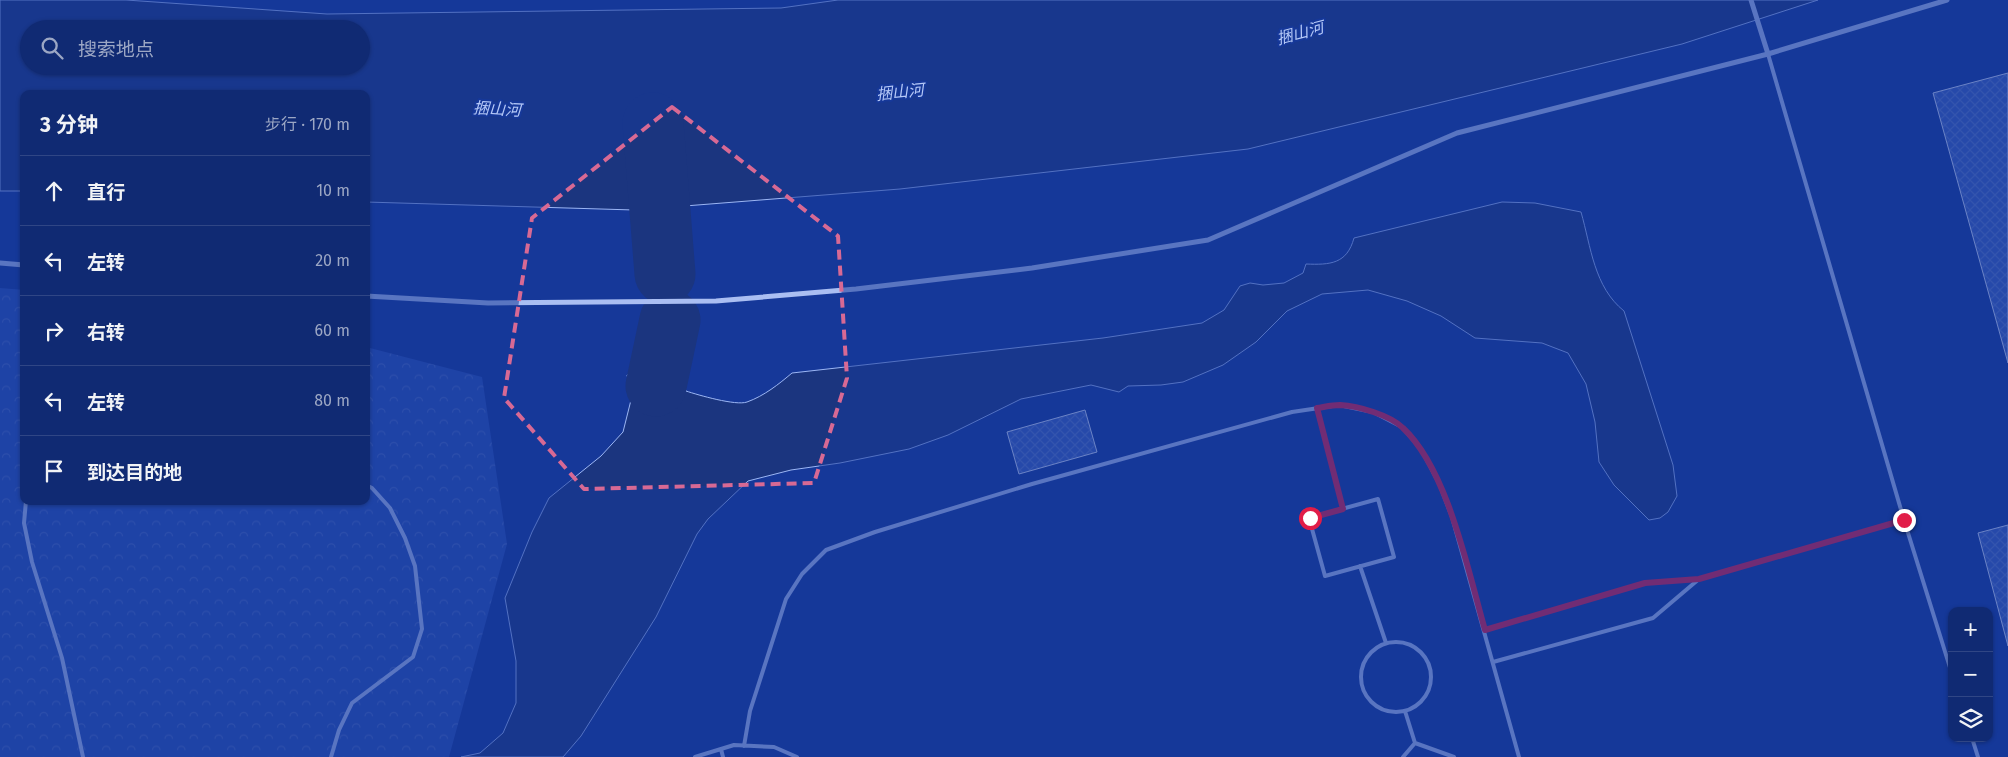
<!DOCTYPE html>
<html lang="zh">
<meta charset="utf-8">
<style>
:root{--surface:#102a73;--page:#193278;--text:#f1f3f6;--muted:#9ca7c4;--line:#304685}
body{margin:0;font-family:"Fira Sans","Noto Sans SC",sans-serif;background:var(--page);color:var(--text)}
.controls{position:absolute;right:15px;bottom:15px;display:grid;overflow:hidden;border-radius:10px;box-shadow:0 1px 4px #0004}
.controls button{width:45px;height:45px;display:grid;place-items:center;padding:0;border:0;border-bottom:1px solid var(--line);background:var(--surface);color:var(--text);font:25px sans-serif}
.stop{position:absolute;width:15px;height:15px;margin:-11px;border:4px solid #e11d48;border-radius:50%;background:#fff}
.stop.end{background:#e11d48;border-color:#fff;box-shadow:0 1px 5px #0008}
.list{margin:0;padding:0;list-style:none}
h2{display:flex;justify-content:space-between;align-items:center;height:65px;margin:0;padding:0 20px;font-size:21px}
h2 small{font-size:16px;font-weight:400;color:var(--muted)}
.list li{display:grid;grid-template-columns:32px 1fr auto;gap:15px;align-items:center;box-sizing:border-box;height:70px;padding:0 20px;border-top:1px solid var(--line)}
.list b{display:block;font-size:19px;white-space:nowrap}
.list em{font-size:16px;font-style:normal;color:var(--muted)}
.icon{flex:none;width:28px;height:28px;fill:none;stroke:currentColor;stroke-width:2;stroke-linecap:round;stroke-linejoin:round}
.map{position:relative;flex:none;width:2008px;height:757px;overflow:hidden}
.search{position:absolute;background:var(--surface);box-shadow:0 1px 4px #0004;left:20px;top:20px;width:350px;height:55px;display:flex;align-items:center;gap:12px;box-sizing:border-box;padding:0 18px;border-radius:28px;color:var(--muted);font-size:19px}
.panel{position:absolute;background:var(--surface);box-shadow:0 1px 4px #0004;left:20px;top:90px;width:350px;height:415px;border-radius:10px}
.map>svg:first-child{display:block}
.forest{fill:url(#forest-crowns)}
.water{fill:#1b357f;stroke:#9cb6f4;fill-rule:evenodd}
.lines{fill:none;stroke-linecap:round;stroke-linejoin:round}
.river{stroke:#1b357f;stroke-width:61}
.building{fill:url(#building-cross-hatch);stroke:#d1ddfc}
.service{stroke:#aabef2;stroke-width:4}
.minor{stroke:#aabef2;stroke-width:5}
.route{stroke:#e11d48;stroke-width:6}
.marked{fill:none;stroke:#d76994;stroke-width:4;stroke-dasharray:10 6;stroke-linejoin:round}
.labels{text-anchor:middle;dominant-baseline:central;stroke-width:4;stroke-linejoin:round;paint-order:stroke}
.water-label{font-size:16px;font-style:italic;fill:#b6c9f8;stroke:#163899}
</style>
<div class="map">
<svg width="2008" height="757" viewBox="0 0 2008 757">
<defs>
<pattern id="forest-crowns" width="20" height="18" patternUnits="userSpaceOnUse" patternTransform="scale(1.25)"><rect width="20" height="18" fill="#2950b6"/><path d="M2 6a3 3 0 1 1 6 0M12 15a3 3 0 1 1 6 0" fill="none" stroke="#496ac1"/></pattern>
<pattern id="building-cross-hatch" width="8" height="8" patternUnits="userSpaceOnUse" patternTransform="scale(1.25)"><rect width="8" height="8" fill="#3b5ebe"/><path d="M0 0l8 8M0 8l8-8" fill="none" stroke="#5876c8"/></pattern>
</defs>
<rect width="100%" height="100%" fill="#163899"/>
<path class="forest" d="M0 288 24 290V501H366V347L482 377 507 544 449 757H0Z"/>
<path class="water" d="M0 0H126L327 14 781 8 838 0H1818L1682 44 1248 149 900 189 634 210 366 202V94H24V191H0ZM29 29H361V66H29Z
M1502 202 1535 203 1581 212C1591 247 1594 287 1624 311L1673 465 1677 496 1668 512 1660 518 1649 520 1614 485 1599 462 1595 422 1586 384 1568 353 1542 343 1475 338 1441 316 1407 301 1368 290 1322 294 1287 311 1256 342 1223 365 1183 382 1161 385 1128 386 1119 392 1091 385 1021 399 948 435 909 449 840 463 791 470 748 481 708 519 697 534 656 617 581 736 563 757H461L480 753 503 733 516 703V661L505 598 532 532 549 498 601 456 623 432 632 396 627 375 678 374 686 391C698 395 736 406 747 402 764 396 779 384 792 373L1103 338 1202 323 1224 310 1240 286 1250 283 1263 285 1284 283 1303 273 1306 264C1330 265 1347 264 1354 238Z"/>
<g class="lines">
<path class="river" d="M653 123 665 274
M656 386 670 320"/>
</g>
<path class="building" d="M2008 73V363L1933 93Z
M1085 410 1097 452 1019 474 1007 432Z
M2008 525V646L1978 533Z"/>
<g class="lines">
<path class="service" d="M1768 54 1904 520 1952 674
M1317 408 1343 509
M1378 499 1394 557 1325 576 1309 518Z
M26 501 24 523 32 562 62 658 83 757
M1360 566 1386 643
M1485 630 1645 583 1699 579 1904 520
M1361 677a35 35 0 1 1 70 0a35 35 0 1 1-70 0Z
M1493 662 1653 618 1699 579
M1405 711 1415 743
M1972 738 1978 757
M744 746 750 711 786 599 802 574 826 550 875 532 1032 484 1292 412 1339 405 1373 412 1402 427 1421 449 1439 483 1452 517 1519 757
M721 749 723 757
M331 757 339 730 352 703 413 657 422 629 415 566 405 538 390 508 372 488 366 485
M695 757 734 745 774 747 797 757
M1403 757 1415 743 1454 757"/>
<path class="minor" d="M1751 0 1768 54
M0 263 24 265
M366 296 488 303 716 301 856 289 1032 268 1208 240 1457 133 1768 54 1947 0"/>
</g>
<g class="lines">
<path class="route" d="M1310 518 1343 509 1317 408C1324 407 1332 405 1340 405 1358 406 1390 415 1403 428 1448 470 1468 571 1485 630L1645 583 1699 579 1904 520"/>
</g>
<path d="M0 0H2008V757H0ZM672 107 838 236 847 378 814 483 584 489 504 398 532 218Z" fill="#163899" fill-opacity=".55" fill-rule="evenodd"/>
<path class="marked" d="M672 107 838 236 847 378 814 483 584 489 504 398 532 218Z"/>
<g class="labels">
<g class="water-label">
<text transform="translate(1300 33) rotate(-15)">捆山河</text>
<text transform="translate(900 92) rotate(-6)">捆山河</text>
<text transform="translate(497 109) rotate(3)">捆山河</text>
</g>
</g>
</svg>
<div class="controls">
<button>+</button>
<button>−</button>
<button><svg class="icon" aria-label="layers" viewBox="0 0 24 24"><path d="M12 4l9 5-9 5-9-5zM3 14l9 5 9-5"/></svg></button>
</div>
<div class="stop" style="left:1310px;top:518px"></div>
<div class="stop end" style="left:1904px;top:520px"></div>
<div class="search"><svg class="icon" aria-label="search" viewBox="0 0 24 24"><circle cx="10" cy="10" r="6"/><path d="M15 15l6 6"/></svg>搜索地点</div>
<section class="panel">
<h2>3 分钟<small>步行 · 170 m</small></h2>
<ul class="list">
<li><svg class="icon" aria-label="ahead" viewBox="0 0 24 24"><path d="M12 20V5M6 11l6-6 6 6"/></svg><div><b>直行</b></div><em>10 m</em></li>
<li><svg class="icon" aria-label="left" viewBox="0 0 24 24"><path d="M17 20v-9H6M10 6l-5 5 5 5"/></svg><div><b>左转</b></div><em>20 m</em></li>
<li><svg class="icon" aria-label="right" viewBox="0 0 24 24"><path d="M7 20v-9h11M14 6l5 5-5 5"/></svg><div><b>右转</b></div><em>60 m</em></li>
<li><svg class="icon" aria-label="left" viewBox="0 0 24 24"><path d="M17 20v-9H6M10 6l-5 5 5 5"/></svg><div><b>左转</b></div><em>80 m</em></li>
<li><svg class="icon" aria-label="arrive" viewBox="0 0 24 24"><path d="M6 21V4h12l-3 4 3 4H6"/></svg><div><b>到达目的地</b></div></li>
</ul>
</section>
</div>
